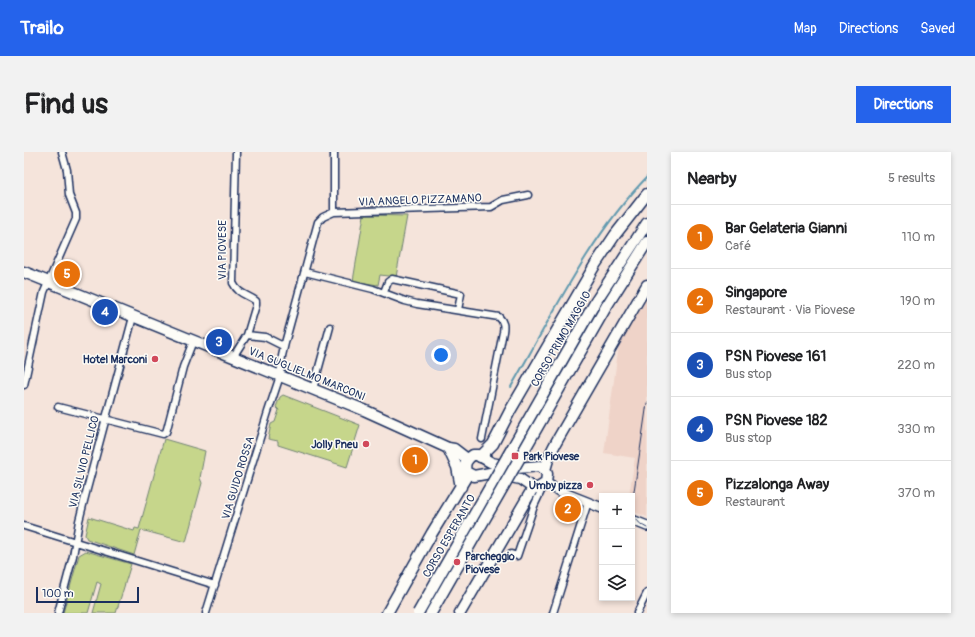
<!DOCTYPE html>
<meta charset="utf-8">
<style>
:root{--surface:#fff;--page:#f2f2f2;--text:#202124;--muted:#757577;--line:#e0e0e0;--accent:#2563eb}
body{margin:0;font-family:Pangolin,sans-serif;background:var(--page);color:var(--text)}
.controls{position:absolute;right:12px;bottom:12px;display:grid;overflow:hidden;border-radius:0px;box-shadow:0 2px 6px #0003}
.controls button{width:36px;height:36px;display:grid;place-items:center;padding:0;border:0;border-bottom:1px solid var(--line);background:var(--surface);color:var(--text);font:20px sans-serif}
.scale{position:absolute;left:12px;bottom:10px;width:103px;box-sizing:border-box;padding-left:4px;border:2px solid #1b2f5e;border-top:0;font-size:11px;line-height:14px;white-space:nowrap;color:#1b2f5e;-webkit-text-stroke:3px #fdfcf7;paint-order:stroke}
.you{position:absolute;left:417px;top:203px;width:14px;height:14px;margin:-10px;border:3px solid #fff;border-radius:50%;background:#1a73e8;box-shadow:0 0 0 6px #1a73e833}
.badge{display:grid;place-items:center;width:26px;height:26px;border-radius:50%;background:var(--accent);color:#fff;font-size:13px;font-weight:700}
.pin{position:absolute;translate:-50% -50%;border:2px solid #fff;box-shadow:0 1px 4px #0006}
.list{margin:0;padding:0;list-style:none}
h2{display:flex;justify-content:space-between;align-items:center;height:52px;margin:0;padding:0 16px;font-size:17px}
h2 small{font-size:13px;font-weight:400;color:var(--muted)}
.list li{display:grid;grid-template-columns:26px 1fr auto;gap:12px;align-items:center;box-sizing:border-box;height:64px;padding:0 16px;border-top:1px solid var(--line)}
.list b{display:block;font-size:15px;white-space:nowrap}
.list p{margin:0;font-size:13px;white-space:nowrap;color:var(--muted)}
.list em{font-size:13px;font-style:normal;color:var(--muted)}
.icon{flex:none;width:22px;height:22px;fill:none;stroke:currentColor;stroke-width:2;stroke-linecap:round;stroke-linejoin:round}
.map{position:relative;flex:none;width:623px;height:461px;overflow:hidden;border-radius:0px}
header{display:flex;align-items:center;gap:24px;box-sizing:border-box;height:56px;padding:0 20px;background:var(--accent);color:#fff}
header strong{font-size:19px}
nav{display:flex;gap:22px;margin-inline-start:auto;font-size:14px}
.intro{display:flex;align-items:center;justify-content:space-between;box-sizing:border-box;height:96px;padding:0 24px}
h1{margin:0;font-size:28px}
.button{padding:10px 18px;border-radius:0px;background:var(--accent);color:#fff;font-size:14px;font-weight:700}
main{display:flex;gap:24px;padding:0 24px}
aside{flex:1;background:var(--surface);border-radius:0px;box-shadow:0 2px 6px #0003}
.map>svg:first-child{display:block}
.built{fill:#efd3c8}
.green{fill:#c6d68b;stroke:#708274}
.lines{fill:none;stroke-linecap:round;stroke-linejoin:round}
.stream{stroke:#6099af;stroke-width:2}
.minor-casing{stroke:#1b2f5e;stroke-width:9}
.secondary-casing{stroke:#1b2f5e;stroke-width:12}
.primary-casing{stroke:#1b2f5e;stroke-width:13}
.trunk-casing{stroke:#1b2f5e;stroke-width:13}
.minor{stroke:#fdfcf7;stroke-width:6}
.secondary{stroke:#fdfcf7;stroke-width:9}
.primary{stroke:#fdfcf7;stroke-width:10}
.trunk{stroke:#fdfcf7;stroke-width:10}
.tram{stroke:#1b2f5e;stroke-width:1}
.trunk-bridge-casing{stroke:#1b2f5e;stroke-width:13;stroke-linecap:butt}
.trunk-bridge{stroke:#fdfcf7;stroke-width:10}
.poi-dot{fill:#d1495b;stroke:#fdfcf7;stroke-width:1.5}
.labels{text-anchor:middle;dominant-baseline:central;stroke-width:3;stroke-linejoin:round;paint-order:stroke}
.street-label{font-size:11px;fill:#1b2f5e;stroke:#fdfcf7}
.poi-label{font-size:11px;font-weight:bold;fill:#1b2f5e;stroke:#fdfcf7;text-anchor:end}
</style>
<header>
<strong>Trailo</strong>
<nav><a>Map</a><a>Directions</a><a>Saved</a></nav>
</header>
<div class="intro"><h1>Find us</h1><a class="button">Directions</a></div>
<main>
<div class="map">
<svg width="623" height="461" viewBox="0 0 623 461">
<rect width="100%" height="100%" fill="#f5e4db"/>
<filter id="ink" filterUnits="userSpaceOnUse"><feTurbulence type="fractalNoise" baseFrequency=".025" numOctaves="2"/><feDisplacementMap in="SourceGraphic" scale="8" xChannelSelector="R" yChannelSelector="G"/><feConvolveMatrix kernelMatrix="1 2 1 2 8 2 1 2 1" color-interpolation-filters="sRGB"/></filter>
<g filter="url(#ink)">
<path class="built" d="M623 145V365L608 359V344H605L611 306 580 301 595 192Z"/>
<path class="green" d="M340 63 383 64 372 125 356 123 354 133 329 129Z
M259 243 336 273 323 315 254 293V289L244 287 247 272 251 270 255 258 252 255 256 245Z
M140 287 181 299 176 326 178 331 162 390 117 378 110 403 63 387 61 383 65 365 110 379 111 376 115 377Z
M62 399 107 412 92 461H69L77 432 73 430 64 461H39L55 403Z"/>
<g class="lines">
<path class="stream" d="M487 235C528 164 566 84 623 25"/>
<defs>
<path id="minor" d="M310 60 467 55 479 48 504 43
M281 120 349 137 381 149 393 152 475 165C480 170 480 174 479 180L458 287
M360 140 364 130 368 127 437 142 434 158
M223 183 241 185 257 193 261 191
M209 205 223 183 232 153V149C223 142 215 143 209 131L212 0
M0 233 20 140 52 67V61L45 43 43 18 38 0
M289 237 306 175
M34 255 139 282 142 280 143 277 159 215 169 189
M0 374 191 433
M487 402 493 404 510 354 519 335
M34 461 49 404 55 369 63 337 109 165
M182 461 244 260 256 224 258 204 261 191 294 70 299 65 310 60V0
M529 461 564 350
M613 461 623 441"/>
<path id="secondary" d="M522 331 535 339 578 356
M608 368 623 374"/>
<path id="primary" d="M0 120 340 258 424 296 430 297 443 307
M449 303H454L468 311 493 316 516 314 521 318 523 322 522 331 514 336H509L496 327 472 322 466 321 450 324 442 320C440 312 442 307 449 303Z"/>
<path id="trunk" d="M572 149 623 71
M582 155 623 90
M424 296 433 315 437 335
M456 305 469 292 486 259 571 113 591 83 623 42
M521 318C524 304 531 292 538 280L623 133
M363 461 408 381 444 322
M436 461 509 336"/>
</defs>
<use href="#minor" class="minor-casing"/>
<use href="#secondary" class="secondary-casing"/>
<use href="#primary" class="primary-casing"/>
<use href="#trunk" class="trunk-casing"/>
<use href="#minor" class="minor"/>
<use href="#secondary" class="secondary"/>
<use href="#primary" class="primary"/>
<use href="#trunk" class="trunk"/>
<path class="tram" d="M623 251 608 353C608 364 613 371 623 376"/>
<defs>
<path id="trunk-bridge" d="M394 461 572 149
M407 461 582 155"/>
</defs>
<use href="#trunk-bridge" class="trunk-bridge-casing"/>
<use href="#trunk-bridge" class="trunk-bridge"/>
</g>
</g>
<g class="poi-dot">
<circle cx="131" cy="207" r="4"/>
<circle cx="342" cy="292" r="4"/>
<rect x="487" y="300" width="8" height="8" rx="2"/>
<circle cx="566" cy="333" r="4"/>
<circle cx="433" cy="410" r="4"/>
</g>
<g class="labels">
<g class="street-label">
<text transform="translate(396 48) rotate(-2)">VIA ANGELO PIZZAMANO</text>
<text transform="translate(198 98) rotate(-90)">VIA PIOVESE</text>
<text transform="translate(537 187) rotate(-60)">CORSO PRIMO MAGGIO</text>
<text transform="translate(283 222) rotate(22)">VIA GUGLIELMO MARCONI</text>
<text transform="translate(60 310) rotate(-76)">VIA SILVIO PELLICO</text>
<text transform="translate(214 326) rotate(-73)">VIA GUIDO ROSSA</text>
<text transform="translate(425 384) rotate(-60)">CORSO ESPERANTO</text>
</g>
<g class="poi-label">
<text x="123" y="207">Hotel Marconi</text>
<text x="334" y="292">Jolly Pneu</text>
<text x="499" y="304" text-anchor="start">Park Piovese</text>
<text x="558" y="333">Umby pizza</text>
<text x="441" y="404" text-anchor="start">Parcheggio<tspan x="441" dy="13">Piovese</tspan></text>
</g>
</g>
</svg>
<div class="controls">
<button>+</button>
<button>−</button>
<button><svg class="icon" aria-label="layers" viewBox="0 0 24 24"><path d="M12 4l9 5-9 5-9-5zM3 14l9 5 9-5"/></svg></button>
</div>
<div class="scale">100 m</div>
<div class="you"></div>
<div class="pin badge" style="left:391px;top:308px;background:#e8710a">1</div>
<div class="pin badge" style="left:544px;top:357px;background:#e8710a">2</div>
<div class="pin badge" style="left:195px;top:190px;background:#1a4fb4">3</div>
<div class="pin badge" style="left:81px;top:160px;background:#1a4fb4">4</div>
<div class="pin badge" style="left:43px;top:122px;background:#e8710a">5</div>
</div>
<aside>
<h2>Nearby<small>5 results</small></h2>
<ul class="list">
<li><span class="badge" style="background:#e8710a">1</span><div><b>Bar Gelateria Gianni</b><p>Café</p></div><em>110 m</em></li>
<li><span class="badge" style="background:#e8710a">2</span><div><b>Singapore</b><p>Restaurant · Via Piovese</p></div><em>190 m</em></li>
<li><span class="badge" style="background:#1a4fb4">3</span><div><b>PSN Piovese 161</b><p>Bus stop</p></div><em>220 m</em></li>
<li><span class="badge" style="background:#1a4fb4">4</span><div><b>PSN Piovese 182</b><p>Bus stop</p></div><em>330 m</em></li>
<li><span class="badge" style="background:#e8710a">5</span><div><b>Pizzalonga Away</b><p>Restaurant</p></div><em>370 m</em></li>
</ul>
</aside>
</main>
